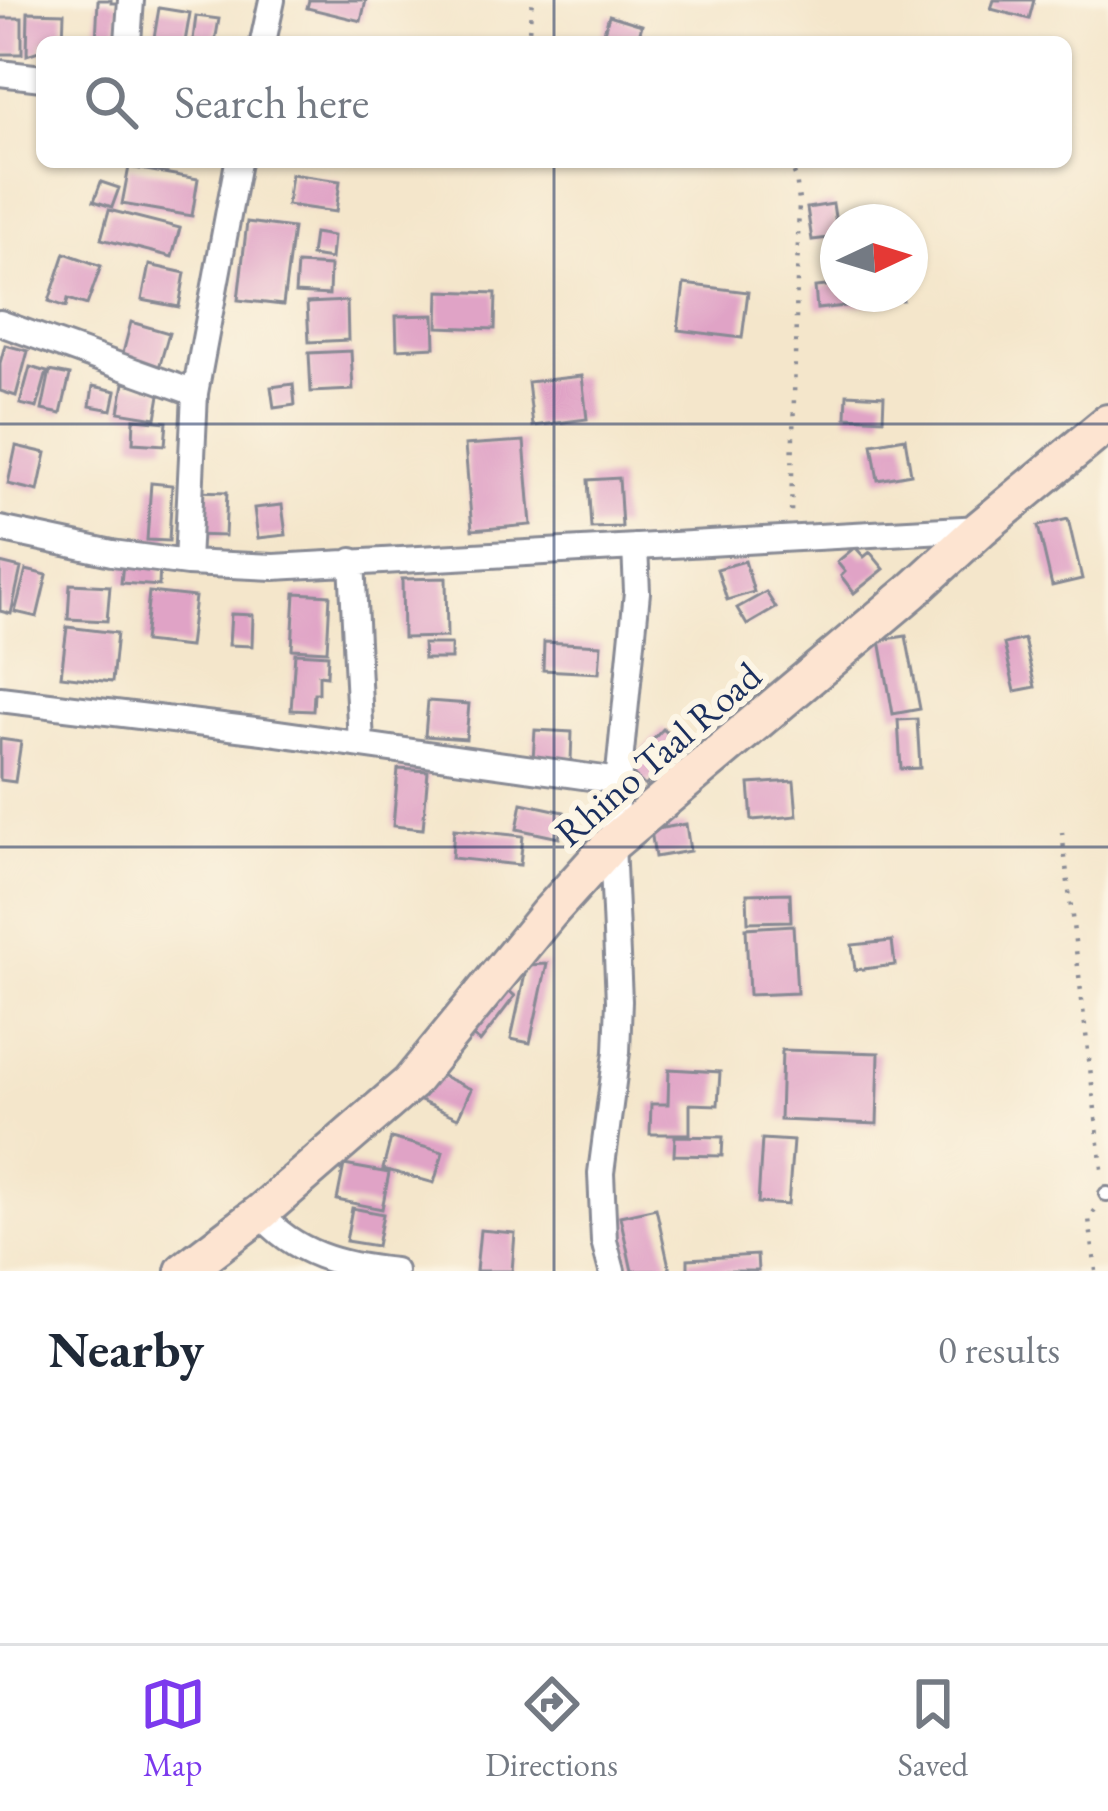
<!DOCTYPE html>
<style>
:root{--surface:#fff;--page:#f6f6f7;--text:#1f2937;--muted:#747a83;--line:#e0e1e3;--accent:#7c3aed}
body{margin:0;font-family:"EB Garamond",serif;background:var(--page);color:var(--text)}
.compass{position:absolute;left:820px;top:204px;width:108px;height:108px;border-radius:50%;background:var(--surface);box-shadow:0 3px 9px #0004;rotate:86deg}
.list{margin:0;padding:0;list-style:none}
h2{display:flex;justify-content:space-between;align-items:center;height:156px;margin:0;padding:0 48px;font-size:51px}
h2 small{font-size:39px;font-weight:400;color:var(--muted)}
.icon{flex:none;width:66px;height:66px;fill:none;stroke:currentColor;stroke-width:2;stroke-linecap:round;stroke-linejoin:round}
.map{position:relative;flex:none;width:1108px;height:1271px;overflow:hidden}
.search{position:absolute;background:var(--surface);box-shadow:0 3px 9px #0004;left:36px;right:36px;top:36px;height:132px;display:flex;align-items:center;gap:30px;box-sizing:border-box;padding:0 42px;border-radius:18px;color:var(--muted);font-size:45px}
.sheet{height:372px;background:var(--surface)}
nav{display:flex;justify-content:space-around;align-items:center;box-sizing:border-box;height:168px;border-top:3px solid var(--line);background:var(--surface);font-size:33px;color:var(--muted)}
nav a{display:grid;justify-items:center;gap:6px}
nav .on{color:var(--accent)}
.map>svg:first-child{display:block}
.building{fill:#e0a3c6}
.lines{fill:none;stroke-linecap:round;stroke-linejoin:round}
.lane-casing{stroke:#888a94;stroke-width:18}
.street-casing{stroke:#888a94;stroke-width:30}
.secondary-casing{stroke:#888a94;stroke-width:42}
.path{stroke:#888a94;stroke-width:4.5;stroke-dasharray:3 9;stroke-linecap:butt}
.lane{stroke:#fff;stroke-width:12}
.street{stroke:#fff;stroke-width:24}
.secondary{stroke:#fde4d1;stroke-width:36}
.grid{fill:none;stroke:#1b2f5e;stroke-width:3;stroke-opacity:0.55}
.labels{text-anchor:middle;dominant-baseline:central;stroke-width:12;stroke-linejoin:round;paint-order:stroke}
.street-label{font-size:39px;fill:#1b2f5e;stroke:#fcf5e5}
</style>
<div class="map">
<svg width="1108" height="1271" viewBox="0 0 1108 1271">
<rect width="100%" height="100%" fill="#fcf5e5"/>
<filter id="ink" filterUnits="userSpaceOnUse"><feTurbulence type="fractalNoise" baseFrequency=".00833" numOctaves="2"/><feDisplacementMap in="SourceGraphic" scale="24" xChannelSelector="R" yChannelSelector="G"/><feConvolveMatrix kernelMatrix="1 2 1 2 8 2 1 2 1" color-interpolation-filters="sRGB"/></filter>
<filter id="wash" filterUnits="userSpaceOnUse"><feTurbulence type="fractalNoise" baseFrequency=".004" numOctaves="4" result="noise"/><feDisplacementMap in="SourceGraphic" scale="48" xChannelSelector="R" yChannelSelector="G"/><feGaussianBlur stdDeviation="2.7" result="paint"/><feColorMatrix in="noise" values="0 0 0 0 0 0 0 0 0 0 0 0 0 0 0 0 0 1.4 0 .05"/><feComposite in="paint" operator="in"/></filter>
<g filter="url(#wash)">
<rect width="100%" height="100%" fill="#f4e6cb"/>
<g id="blocks">
<path class="building" d="M98 0H111V3H118L117 42H96Z
M309 0H366L361 21 307 8Z
M994 0H1034L1029 19 991 9Z
M159 8 190 13 185 42 154 38Z
M28 12 64 13 63 42H42V50L27 55Z
M609 15 642 25 637 42H601Z
M196 16 219 19 215 42 193 40Z
M0 18H22V54H0Z
M129 167 198 179 192 216 122 204Z
M291 174 340 181 336 212 287 205Z
M101 182 119 188 112 207 94 201Z
M833 204 838 237 812 240 807 208Z
M109 210 180 228 172 257 101 239Z
M247 222 293 228 283 305 238 300Z
M314 233 333 236 331 259 311 256Z
M65 253 101 266 87 305 68 299 66 307 49 301Z
M297 264 330 266 329 295 295 293Z
M149 265 185 273 179 307 142 300Z
M684 284 748 292 742 338 678 330Z
M838 285V294H902L903 300 817 309 815 287Z
M439 291 496 293 495 329 438 327Z
M347 301 348 340 309 342 307 303Z
M434 315 435 347 397 349 396 316Z
M131 322 169 333 159 368 122 357Z
M5 345 28 351 16 396 0 391V363Z
M351 351 353 390 311 392 309 353Z
M30 367 47 372 37 408 20 404Z
M50 371 70 375 61 414 42 410Z
M582 376 587 419 533 426 528 382Z
M124 383 161 389 156 418 119 412Z
M293 384 295 405 274 408 271 387Z
M93 386 116 391 112 410 90 406Z
M847 394 884 396 883 419 846 417Z
M134 419 167 422 165 445 133 443Z
M905 438 911 474 878 480 872 444Z
M524 441 531 525 472 530 465 445Z
M16 446 46 453 38 491 8 484Z
M619 478 622 527 591 528 588 480Z
M151 483 172 485 169 541 147 540Z
M193 491 227 492 225 536 192 535Z
M282 505 286 535 258 538 254 508Z
M1068 519 1082 579 1052 586 1038 526Z
M855 547 864 557 870 552 884 569 854 593 841 576 845 572 837 562Z
M745 561 754 592 727 600 717 569Z
M0 563 21 568 11 614 0 611Z
M123 563 160 565 159 586 121 583Z
M26 570 47 575 37 617 15 612Z
M446 578 447 637 403 638 402 579Z
M70 584 110 586 107 621 68 619Z
M149 592 195 597 189 647 144 642Z
M766 592 776 608 747 625 737 608Z
M295 593 330 595 327 651 292 649Z
M231 614 253 615 252 646 229 645Z
M67 627 117 633 112 682 61 676Z
M906 636 920 709 893 714 880 640Z
M1024 639 1035 687 1015 691 1004 644Z
M544 642 601 645 599 673 543 670Z
M423 644H451V659H424Z
M295 653 328 655 327 676 319 675V693H314L313 711 291 710Z
M428 701 469 704 466 739 425 736Z
M917 719 920 768 901 769 898 720Z
M663 729 683 748 645 786 626 768Z
M535 730 572 732 571 761 533 759Z
M0 739 21 742 15 782 0 780Z
M398 769 428 771 423 829 393 826Z
M794 781 797 816 752 820 749 784Z
M522 803 564 812 559 838 517 829Z
M686 824 690 851 655 857 651 830Z
M454 829 523 836 520 865 452 858Z
M790 893 791 921 748 922 747 894Z
M793 925 797 993 749 995 746 928Z
M892 941 895 965 855 970 852 945Z
M547 964 530 1043 511 1039 527 965Z
M502 985 515 996 480 1042 466 1032Z
M782 1050 879 1053 877 1124 780 1120Z
M427 1069 471 1089 458 1118 414 1098Z
M669 1069 720 1072 718 1105 690 1104V1134H650L651 1104H668Z
M675 1136 723 1137 722 1156 674 1155Z
M391 1138 443 1152 434 1183 383 1169Z
M762 1139 793 1141 788 1205 758 1203Z
M344 1165 389 1173 382 1209 337 1200Z
M352 1208 383 1214 377 1246 346 1241Z
M656 1208 670 1271H632L620 1216Z
M480 1230 515 1233 512 1271H476Z
M757 1255 758 1271H688V1259Z"/>
</g>
</g>
<g filter="url(#ink)">
<use href="#blocks" fill-opacity="0" stroke="#888a94" stroke-width="3"/>
<g class="lines">
<defs>
<path id="lane" d="M1106 1194H1108"/>
<path id="street" d="M128 42 131 0
M263 42 272 0
M0 73 42 78
M0 323 195 393
M0 529 112 553 187 563 274 567 981 528
M352 561 361 744
M187 563 195 393 238 162
M0 699 263 731 618 781
M260 1213C294 1254 342 1266 394 1271
M612 1271 604 1241 601 1173 617 1052 619 1001 612 843 637 592 635 547"/>
<path id="secondary" d="M184 1271 260 1213 410 1083 548 914 612 843 911 592 981 528 1108 423"/>
</defs>
<use href="#lane" class="lane-casing"/>
<use href="#street" class="street-casing"/>
<use href="#secondary" class="secondary-casing"/>
<path class="path" d="M528 42 532 0
M789 162 796 178 799 201 791 514
M1062 832 1103 1177
M1096 1271 1089 1219 1096 1209"/>
<use href="#lane" class="lane"/>
<use href="#street" class="street"/>
<use href="#secondary" class="secondary"/>
</g>
</g>
<path class="grid" d="M554 0V42M554 162V1271M0 424H1108M0 847H1108"/>
<g class="labels">
<g class="street-label">
<text transform="translate(658 754) rotate(-41)">Rhino Taal Road</text>
</g>
</g>
</svg>
<svg class="compass" viewBox="-18 -18 36 36"><path d="M0-13l5 13h-10z" fill="#e53935"/><path d="M0 13l5-13h-10z" fill="#747a83"/></svg>
<div class="search"><svg class="icon" aria-label="search" viewBox="0 0 24 24"><circle cx="10" cy="10" r="6"/><path d="M15 15l6 6"/></svg>Search here</div>
</div>
<section class="sheet">
<h2>Nearby<small>0 results</small></h2>
<ul class="list">
</ul>
</section>
<nav>
<a class="on"><svg class="icon" aria-label="map" viewBox="0 0 24 24"><path d="M3 6l6-2 6 2 6-2v14l-6 2-6-2-6 2zM9 4v14M15 6v14"/></svg>Map</a>
<a><svg class="icon" aria-label="directions" viewBox="0 0 24 24"><path d="M12 3l9 9-9 9-9-9zM9 14v-3h6M13 9l2 2-2 2"/></svg>Directions</a>
<a><svg class="icon" aria-label="saved" viewBox="0 0 24 24"><path d="M7 4h10v16l-5-4-5 4z"/></svg>Saved</a>
</nav>
